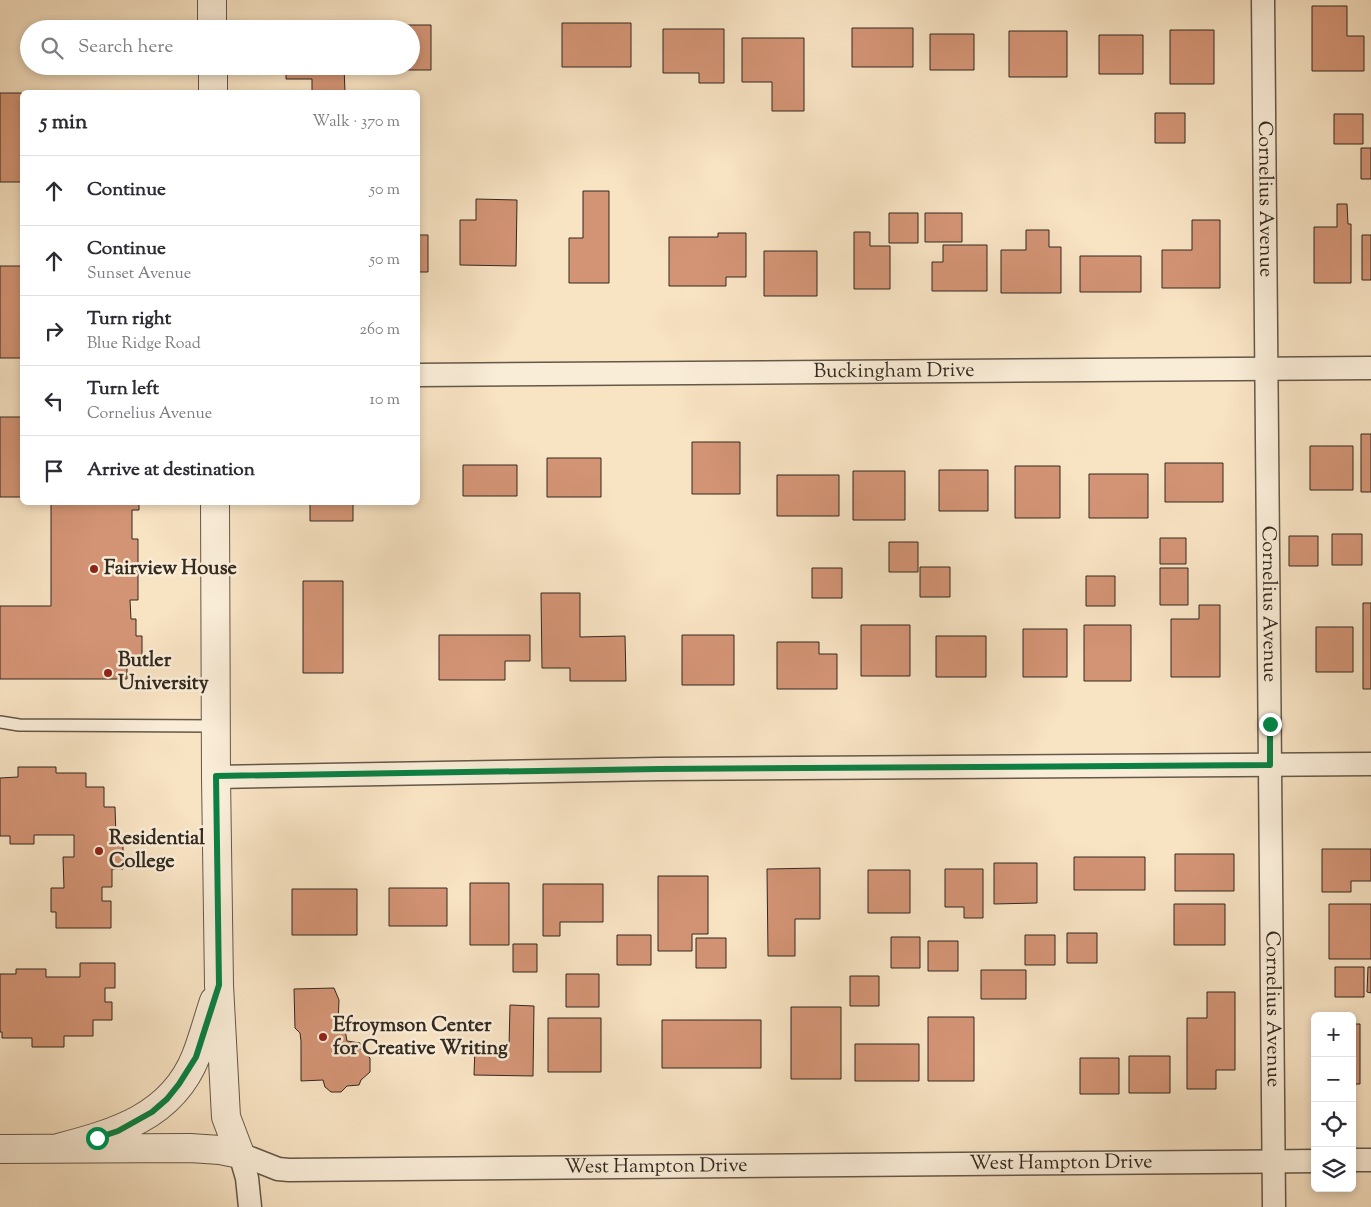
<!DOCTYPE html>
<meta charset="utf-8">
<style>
:root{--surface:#fff;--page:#f7f7f7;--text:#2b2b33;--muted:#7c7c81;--line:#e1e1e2}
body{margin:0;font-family:"Sorts Mill Goudy",serif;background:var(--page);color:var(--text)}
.controls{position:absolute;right:15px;bottom:15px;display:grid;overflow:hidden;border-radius:8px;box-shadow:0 2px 8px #0003}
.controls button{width:45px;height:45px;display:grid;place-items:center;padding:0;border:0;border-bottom:1px solid var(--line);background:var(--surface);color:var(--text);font:25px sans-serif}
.stop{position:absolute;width:15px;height:15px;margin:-11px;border:4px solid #0b8043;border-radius:50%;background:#fff}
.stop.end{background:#0b8043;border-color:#fff;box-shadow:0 1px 5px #0008}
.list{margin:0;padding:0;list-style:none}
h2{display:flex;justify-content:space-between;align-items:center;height:65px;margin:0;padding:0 20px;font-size:21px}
h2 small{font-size:16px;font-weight:400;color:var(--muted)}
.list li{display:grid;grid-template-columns:32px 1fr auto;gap:15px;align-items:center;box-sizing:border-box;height:70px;padding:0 20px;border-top:1px solid var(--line)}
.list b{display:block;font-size:19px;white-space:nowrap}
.list p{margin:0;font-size:16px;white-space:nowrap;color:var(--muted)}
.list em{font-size:16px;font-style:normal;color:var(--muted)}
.icon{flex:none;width:28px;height:28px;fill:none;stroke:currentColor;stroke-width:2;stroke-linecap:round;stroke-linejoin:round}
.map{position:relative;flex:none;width:1371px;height:1207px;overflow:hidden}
.search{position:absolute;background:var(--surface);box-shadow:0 2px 8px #0003;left:20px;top:20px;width:400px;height:55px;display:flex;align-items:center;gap:12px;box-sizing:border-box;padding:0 18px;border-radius:28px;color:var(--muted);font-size:19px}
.panel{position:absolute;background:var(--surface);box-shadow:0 2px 8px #0003;left:20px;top:90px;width:400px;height:415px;border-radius:8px}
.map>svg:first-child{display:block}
.building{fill:#d39475;stroke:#322920}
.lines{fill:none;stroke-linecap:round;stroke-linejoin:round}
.service-casing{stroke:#645849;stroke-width:14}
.minor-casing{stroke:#645849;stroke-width:25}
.tertiary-casing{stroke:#645849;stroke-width:30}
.service{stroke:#faedd8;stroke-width:11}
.minor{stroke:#faedd8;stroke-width:22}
.tertiary{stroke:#faedd8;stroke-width:28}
.route{stroke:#0b8043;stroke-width:6}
.poi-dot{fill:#8f2418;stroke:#faedd8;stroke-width:2}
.labels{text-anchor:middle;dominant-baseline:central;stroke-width:5;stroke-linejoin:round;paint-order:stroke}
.street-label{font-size:20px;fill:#322920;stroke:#faedd8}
.poi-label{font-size:20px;font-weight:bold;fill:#322920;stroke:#faedd8;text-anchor:start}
</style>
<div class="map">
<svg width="1371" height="1207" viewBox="0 0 1371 1207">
<rect width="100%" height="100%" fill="#f8e3c3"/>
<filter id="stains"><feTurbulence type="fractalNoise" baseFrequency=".004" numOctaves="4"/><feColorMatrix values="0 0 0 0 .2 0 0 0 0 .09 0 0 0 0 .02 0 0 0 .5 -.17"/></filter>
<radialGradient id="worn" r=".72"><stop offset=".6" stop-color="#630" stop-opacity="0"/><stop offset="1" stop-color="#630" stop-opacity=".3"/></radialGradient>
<path class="building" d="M1312 6H1347V36H1364V71H1312Z
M562 23H631V67H562Z
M286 24H344V29H286Z
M374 25H431V70H374V66H411V29H374Z
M852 28H913V67H852Z
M663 29H724V83H699V73H663Z
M1170 30H1214V84H1170Z
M1009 31H1067V77H1009Z
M930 34H974V70H930Z
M1099 35H1143V74H1099Z
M742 38H804V111H772V82H742Z
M286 66H344L345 92H312V79H286Z
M0 93H22V182H0Z
M1155 113H1185V143H1155Z
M1334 114H1363V144H1334Z
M1361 148H1371V179H1361Z
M583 191H609V283H569V238H583Z
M476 199 517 200 516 266 460 265V220H476Z
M1337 204H1347L1348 224H1351V283H1314V227H1337Z
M889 213H918V243H889Z
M925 213H962V242H925Z
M1192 220H1220V288H1162V250H1192Z
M1026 230H1049V247H1061V293H1001V250H1026Z
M854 232H870V246H890V289H854Z
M718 233H746V277H726V286H669V237H718Z
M418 235H428V272H418Z
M1362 235H1371V280H1362Z
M943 245H987V291H932V262H943Z
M764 251H817V296H764Z
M1080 256H1141V292H1080Z
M0 266H22V358H0Z
M0 417H22V497H0Z
M1361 434H1371V492H1361Z
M692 442H740V494H692Z
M1310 446H1353V490H1310Z
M547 458H601V497H547Z
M1165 463H1223V502H1165Z
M463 465H517V496H463Z
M1015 466H1060V518H1015Z
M939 470H988V511H939Z
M853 471H905V520H853Z
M1089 474H1148V518H1089Z
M777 475H839V516H777Z
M51 502H139V510H132V539H138V600H130L131 619H136V636H142V662H127V679H0V606H51Z
M310 502H353V521H310Z
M1332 534H1362V565H1332Z
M1289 536H1318V566H1289Z
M1160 538H1186V564H1160Z
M889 542H918V572H889Z
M920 567H950V597H920Z
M812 568H842V598H812Z
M1160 568H1188V605H1160Z
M1086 576H1115V606H1086Z
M303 581H343V673H303Z
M541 593H580V637L625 636 626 681H570V668H542Z
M1363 603H1371V689H1363Z
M1199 605H1220V677H1171V619H1199Z
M861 625H910V676H861Z
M1084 625H1131V681H1084Z
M1316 627H1353V672H1316Z
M1023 629H1067V677H1023Z
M439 635H530V661H505V680H439Z
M682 635H734V685H682Z
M936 636H986V677H936Z
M777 642H819V654H837V689H777Z
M18 767H56V773H86V787H104V807H115L116 836H123V869H112V887H102V901H111V928H56V912H51V888H64L63 857H74V835H34V844H10V836H0V778L18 777Z
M1322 849H1371V881H1351V892H1322Z
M1175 854H1234V891H1175Z
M1074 857H1145V890H1074Z
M994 863H1037V903L994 904Z
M820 868V919H795V956H768L767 869Z
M945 869H983V918H964V907H945Z
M868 870H910V913H868Z
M658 876H708V934H692V951H658Z
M470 883H509V945H470Z
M543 884H603V922H560V936H543Z
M389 888H447V926H389Z
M292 889H357V935H292Z
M1174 904H1225V945H1174Z
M1329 904H1371V959H1329Z
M1067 933H1097V963H1067Z
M617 935H651V965H617Z
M1025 935H1055V965H1025Z
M891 937H920V968H891Z
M696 938H726V968H696Z
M928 941H958V971H928Z
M513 944H537V972H513Z
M80 963H115V988H105V1002H112V1020H93V1036H64V1047H32V1038H2V1032H0V974H16V969H46V977H80Z
M1335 967H1364V997H1335Z
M1368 967H1371V993L1367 992Z
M981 970H1026V999H981Z
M566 974H599V1007H566Z
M850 976H879V1006H850Z
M334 988 339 1000 338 1024H344L347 1041 360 1043V1049L370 1058V1072L361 1080 359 1085 347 1086 341 1092H331L325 1087 323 1080 301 1081V1041L300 1033 295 1028 294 989Z
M1207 992H1235V1070H1216V1089H1187V1018H1207Z
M510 1005 534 1006 533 1076 474 1075 475 1047H509Z
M791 1007H841V1079H791Z
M928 1017H974V1081H928Z
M548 1018H601V1072H548Z
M662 1020H761V1068H662Z
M1352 1024H1360V1084H1352Z
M855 1044H919V1081H855Z
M1129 1056H1170V1093H1129Z
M1080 1058H1119V1094H1080Z"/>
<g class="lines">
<defs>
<path id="service" d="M0 722 19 725 215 726"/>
<g id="minor">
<path id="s1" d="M1263 0 1274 1207"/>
<path id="s2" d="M418 375 1371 368"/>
<path d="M216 777 659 769 1371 764"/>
<path id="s3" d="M240 1154 278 1169 289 1170 1315 1161"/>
<path d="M240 1154 247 1178 250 1207"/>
<path d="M1352 1160H1371"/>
</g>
<path id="tertiary" d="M212 0V29
M213 66V92
M215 502 216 777 219 985 226 1117 240 1154
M58 1148C115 1133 172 1117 196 1056 203 1038 208 1019 214 1001
M0 1149 190 1148 220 1150 240 1154"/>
</defs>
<use href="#service" class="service-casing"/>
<use href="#minor" class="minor-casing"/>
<use href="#tertiary" class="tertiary-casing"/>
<use href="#service" class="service"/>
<use href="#minor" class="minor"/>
<use href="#tertiary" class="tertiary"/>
</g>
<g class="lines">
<path class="route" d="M97 1138 118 1131 152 1112 167 1099 179 1084 196 1057 219 985 216 776 659 769 1270 765V724"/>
</g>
<g class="poi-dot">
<circle cx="94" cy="569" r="5"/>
<circle cx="108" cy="673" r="5"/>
<circle cx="99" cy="851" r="5"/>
<circle cx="323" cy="1037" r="5"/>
</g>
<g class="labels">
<g class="street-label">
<text stroke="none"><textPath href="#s1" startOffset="199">Cornelius Avenue</textPath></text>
<text stroke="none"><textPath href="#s2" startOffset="476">Buckingham Drive</textPath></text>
<text stroke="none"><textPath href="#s1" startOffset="604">Cornelius Avenue</textPath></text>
<text stroke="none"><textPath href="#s1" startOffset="1009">Cornelius Avenue</textPath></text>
<text stroke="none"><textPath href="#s3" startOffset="824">West Hampton Drive</textPath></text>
<text stroke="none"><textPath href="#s3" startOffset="419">West Hampton Drive</textPath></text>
</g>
<g class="poi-label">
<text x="104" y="569">Fairview House</text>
<text x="118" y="661">Butler<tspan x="118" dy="23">University</tspan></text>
<text x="109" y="839">Residential<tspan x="109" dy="23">College</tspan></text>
<text x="333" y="1026">Efroymson Center<tspan x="333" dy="23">for Creative Writing</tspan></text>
</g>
</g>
<rect width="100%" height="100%" filter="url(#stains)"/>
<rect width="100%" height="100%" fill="url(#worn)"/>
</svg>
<div class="controls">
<button>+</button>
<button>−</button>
<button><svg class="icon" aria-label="locate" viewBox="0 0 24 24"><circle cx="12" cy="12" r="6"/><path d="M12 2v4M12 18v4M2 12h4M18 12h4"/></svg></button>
<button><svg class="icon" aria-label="layers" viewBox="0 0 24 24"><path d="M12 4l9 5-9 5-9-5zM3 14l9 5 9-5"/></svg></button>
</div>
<div class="stop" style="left:97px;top:1138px"></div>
<div class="stop end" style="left:1270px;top:724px"></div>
<div class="search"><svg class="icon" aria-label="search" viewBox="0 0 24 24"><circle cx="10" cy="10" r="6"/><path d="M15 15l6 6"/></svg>Search here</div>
<section class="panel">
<h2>5 min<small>Walk · 370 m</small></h2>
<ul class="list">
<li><svg class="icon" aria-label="ahead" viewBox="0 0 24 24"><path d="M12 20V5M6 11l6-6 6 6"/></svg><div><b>Continue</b></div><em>50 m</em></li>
<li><svg class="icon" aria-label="ahead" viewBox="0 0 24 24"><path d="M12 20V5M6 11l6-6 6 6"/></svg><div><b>Continue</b><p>Sunset Avenue</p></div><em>50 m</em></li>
<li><svg class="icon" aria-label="right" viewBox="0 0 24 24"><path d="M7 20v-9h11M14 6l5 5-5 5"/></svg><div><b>Turn right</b><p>Blue Ridge Road</p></div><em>260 m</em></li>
<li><svg class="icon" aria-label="left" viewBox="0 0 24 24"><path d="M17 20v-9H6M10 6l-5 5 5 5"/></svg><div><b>Turn left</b><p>Cornelius Avenue</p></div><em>10 m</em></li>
<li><svg class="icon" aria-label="arrive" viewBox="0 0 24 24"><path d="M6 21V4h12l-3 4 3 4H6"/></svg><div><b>Arrive at destination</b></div></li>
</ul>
</section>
</div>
